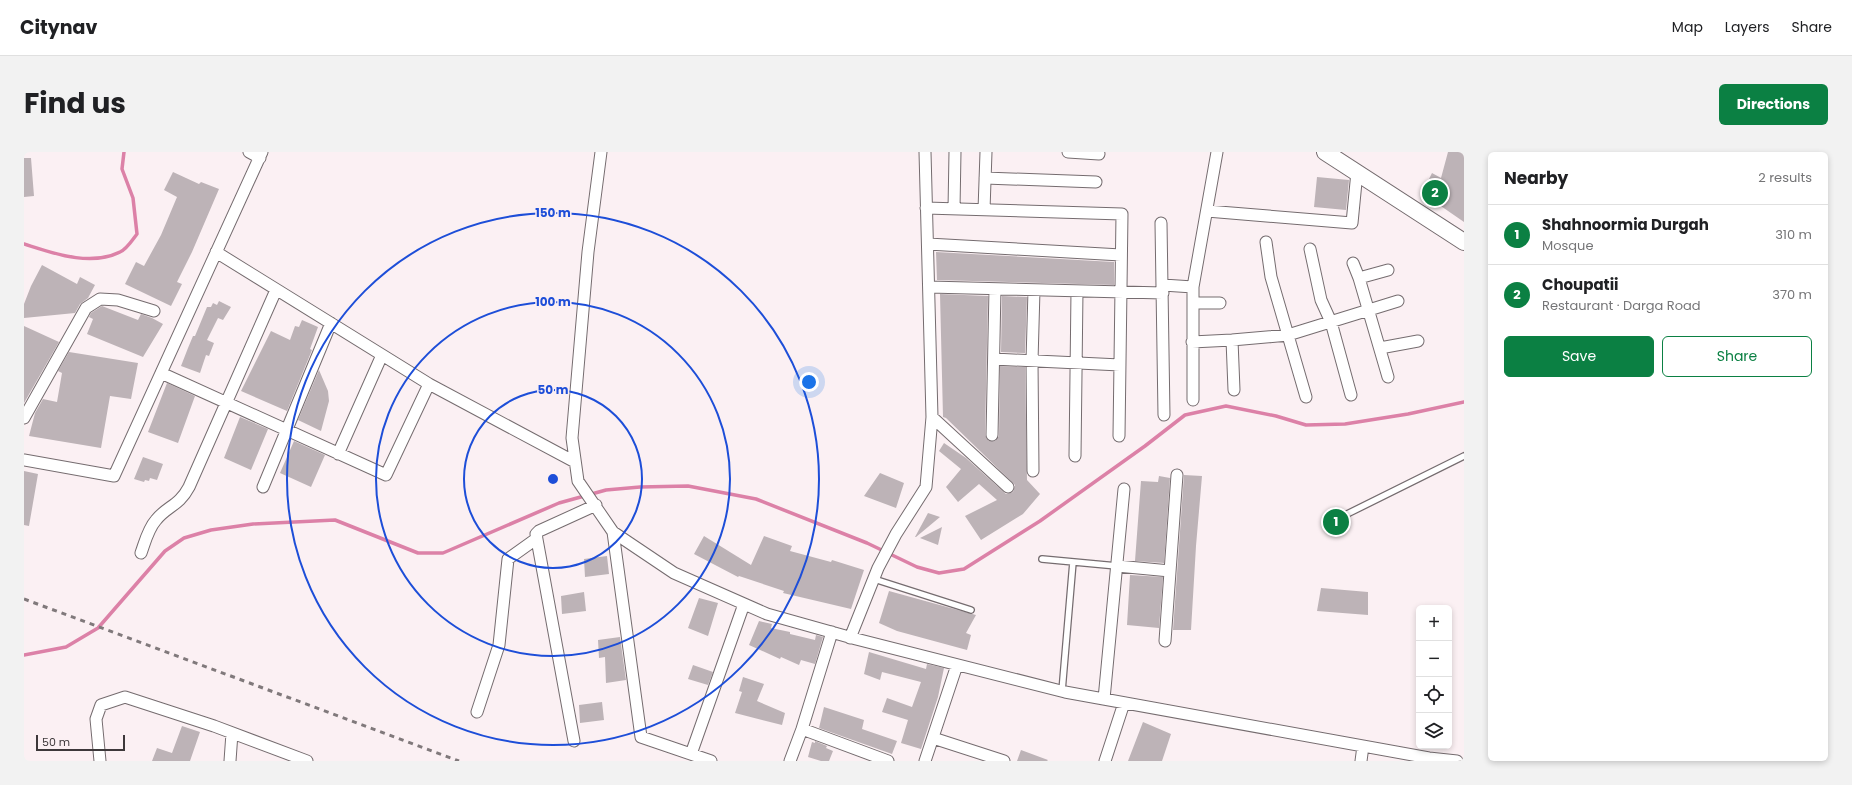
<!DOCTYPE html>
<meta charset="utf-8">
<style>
:root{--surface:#fff;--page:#f2f2f2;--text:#202124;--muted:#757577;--line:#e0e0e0;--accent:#0b8043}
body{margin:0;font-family:Poppins,sans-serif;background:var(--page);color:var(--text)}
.controls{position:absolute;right:12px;bottom:12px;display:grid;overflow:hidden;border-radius:6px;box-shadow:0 2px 6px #0003}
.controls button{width:36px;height:36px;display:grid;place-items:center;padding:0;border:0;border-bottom:1px solid var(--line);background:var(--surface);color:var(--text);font:20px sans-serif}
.scale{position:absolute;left:12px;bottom:10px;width:89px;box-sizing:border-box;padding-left:4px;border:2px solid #3d383a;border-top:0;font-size:11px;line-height:14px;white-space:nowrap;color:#3d383a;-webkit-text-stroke:3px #fbf0f3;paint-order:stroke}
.you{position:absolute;left:785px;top:230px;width:14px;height:14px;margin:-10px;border:3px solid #fff;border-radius:50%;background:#1a73e8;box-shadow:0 0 0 6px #1a73e833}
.badge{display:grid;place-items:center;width:26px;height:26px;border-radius:50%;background:var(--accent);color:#fff;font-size:13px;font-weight:700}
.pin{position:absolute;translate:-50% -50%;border:2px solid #fff;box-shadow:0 1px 4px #0006}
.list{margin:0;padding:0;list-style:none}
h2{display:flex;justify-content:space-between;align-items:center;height:52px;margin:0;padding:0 16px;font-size:17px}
h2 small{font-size:13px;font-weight:400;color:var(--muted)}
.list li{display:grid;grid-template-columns:26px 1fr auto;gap:12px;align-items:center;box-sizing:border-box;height:60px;padding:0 16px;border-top:1px solid var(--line)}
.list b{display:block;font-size:15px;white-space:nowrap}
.list p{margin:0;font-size:13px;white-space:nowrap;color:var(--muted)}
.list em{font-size:13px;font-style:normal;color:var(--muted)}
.actions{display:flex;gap:8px;padding:12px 16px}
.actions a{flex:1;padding:9px 0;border:1px solid var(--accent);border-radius:6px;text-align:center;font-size:14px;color:var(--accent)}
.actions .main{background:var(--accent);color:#fff}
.icon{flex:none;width:22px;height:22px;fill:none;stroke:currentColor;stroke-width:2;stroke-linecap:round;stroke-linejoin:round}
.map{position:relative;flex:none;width:1440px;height:609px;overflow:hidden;border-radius:6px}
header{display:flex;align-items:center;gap:24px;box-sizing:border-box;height:56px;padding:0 20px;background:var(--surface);border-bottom:1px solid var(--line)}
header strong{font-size:19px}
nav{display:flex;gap:22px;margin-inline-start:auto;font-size:14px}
.intro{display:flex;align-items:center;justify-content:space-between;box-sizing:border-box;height:96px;padding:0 24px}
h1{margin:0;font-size:28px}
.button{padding:10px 18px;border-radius:6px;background:var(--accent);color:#fff;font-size:14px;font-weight:700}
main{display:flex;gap:24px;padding:0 24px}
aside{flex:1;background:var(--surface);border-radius:6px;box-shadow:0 2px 6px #0003}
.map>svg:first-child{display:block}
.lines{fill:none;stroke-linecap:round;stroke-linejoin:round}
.stream{stroke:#dc81a7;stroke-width:3.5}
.building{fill:#bdb3b7}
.lane-casing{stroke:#756c6f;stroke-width:8}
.street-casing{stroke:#756c6f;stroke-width:13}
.secondary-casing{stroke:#756c6f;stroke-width:18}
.lane{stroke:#fff;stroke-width:5.5}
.street{stroke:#fff;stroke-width:11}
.secondary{stroke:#fff;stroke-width:16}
.rail{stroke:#80797b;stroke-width:3;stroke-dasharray:5 5;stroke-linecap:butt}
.ring{fill:none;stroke:#1d4ed8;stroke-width:2}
.centre{fill:#1d4ed8;stroke:#fbf0f3;stroke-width:2}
.ring-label{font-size:12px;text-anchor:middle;font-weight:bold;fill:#1d4ed8;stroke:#fbf0f3;stroke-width:3;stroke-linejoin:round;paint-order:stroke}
</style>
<header>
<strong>Citynav</strong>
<nav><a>Map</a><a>Layers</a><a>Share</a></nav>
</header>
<div class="intro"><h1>Find us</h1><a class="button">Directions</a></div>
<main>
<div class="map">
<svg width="1440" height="609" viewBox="0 0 1440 609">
<rect width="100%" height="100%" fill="#fbf0f3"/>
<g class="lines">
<path class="stream" d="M0 92C29 101 66 115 96 100 103 97 109 87 113 82L109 46 98 17 100 0
M0 503 42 495 74 476 141 399 160 386 187 378 229 372 311 368 394 401H419L535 351 582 338 616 335 664 334 732 347 843 391 893 415 915 421 940 417 1016 369 1121 294 1161 263 1202 254 1252 264 1282 273 1321 272 1384 262 1440 250"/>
</g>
<path class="building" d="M1424 0H1440V70L1398 41 1408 21 1417 26Z
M0 6H7L10 44 0 45Z
M149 20 175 32 177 30 195 37 168 100 153 130 158 132 147 154 101 132 112 110 120 114 137 83 153 45 140 38Z
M1293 25 1325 28 1322 58 1290 55Z
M912 100 1090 110V133L913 128Z
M18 113 53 132 56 125 71 133 64 146 56 152 51 161 0 166V152L7 134Z
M916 142 964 144 961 283 965 289H971L975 284 976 214 1001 215 1003 328 1016 342 999 362 957 388 941 364 973 348 955 332 934 350 922 335 937 317 915 299 920 291 942 306 982 342 989 340 991 333 922 266 919 265Z
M978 144 1003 145 1001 201 977 200Z
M195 149 207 155 199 168 194 166 183 188 190 191 185 204 182 203 176 221 157 214 164 196 169 184H171L183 155H187L189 151 193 153Z
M78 154 114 168 117 162 128 166 139 172 119 205 63 182 69 167 65 165 67 161Z
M278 168 294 175 286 197 288 198 263 259 217 239 247 179 266 188 271 174 275 175Z
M0 174 35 190 0 251Z
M45 200 114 211 107 247 86 244 77 296 5 284 11 261 19 247 33 250 38 221 34 219Z
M295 218 304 239 305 249 297 279 274 268Z
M143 231 171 244 154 291 124 280Z
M216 265 244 277 227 318 200 306Z
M270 289 301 303 287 335 256 321Z
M119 305 139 312 133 328 126 326 125 329 121 328 120 330 110 327Z
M0 319 14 322 5 374 0 373Z
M856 321 880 331 872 356 840 344Z
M1160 323 1178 324 1172 394 1167 478H1149Z
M1135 324 1146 326 1140 411 1111 409 1117 329 1134 330Z
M904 361 916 365 892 385H891Z
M918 375 914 393 896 386Z
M680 384 727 413 740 384 768 394 766 399 807 410 808 408 840 418 827 457 759 441 760 439 715 424 714 425 670 402Z
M583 404 585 422 561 425 560 407Z
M1106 423 1139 425 1135 476 1103 473Z
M1297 436 1344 440V463L1293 459Z
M865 439 952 463 942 481 947 483 943 498 873 479 855 471Z
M560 440 562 459 538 462 537 444Z
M675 446 694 451 684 484 664 476Z
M735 469 748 472 747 476 766 480V482L791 488 792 483 799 485 791 512 777 508 775 513 757 505 756 507 725 493Z
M596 485 602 528 582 531 581 505 575 506 574 488Z
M845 500 902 517 903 512 920 516 914 545 897 597 877 591 884 568 858 560 863 546 888 555 897 530 858 520 856 528 840 522Z
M669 513 689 520 684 533 664 527Z
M719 525 740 532 733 549 761 561 758 573 711 561 718 540 715 539Z
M578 550 580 568 556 571 555 553Z
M800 555 840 568 838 577 873 589 868 602 795 576Z
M1119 570 1147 582 1138 609H1104Z
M158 574 176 580 166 609H128L133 596 148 601Z
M791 589 803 594 802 596 809 599 805 609H797L784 605 788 590 791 591Z
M997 598 1024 608 1023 609H993Z"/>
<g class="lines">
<defs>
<path id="lane" d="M1313 367 1440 304
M1018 407 1093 414
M850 427 947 458
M1038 539 1049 410"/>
<path id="street" d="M225 0 236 6
M577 0 564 100 548 286 554 329 589 380 650 421 743 462 832 487 1041 540 1405 606 1433 609
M1044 0 1075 2
M961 26 1072 30
M902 56 1098 62 1095 284
M930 57 931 0
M960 58 962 0
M1183 59 1328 71 1333 20
M1137 71 1140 263
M1242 90 1247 125 1282 245
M904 92 1097 103
M1286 97 1297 148 1307 170 1327 243
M192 100 405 232 551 310
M1329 111 1335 126 1364 225
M1335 126 1364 118
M1139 133 1169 135V248
M905 135 1139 141
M1169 135 1193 0
M1169 151H1196
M1208 188 1210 238
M1168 190 1208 188 1264 183 1374 149
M1356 196 1394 189
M970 207 1096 213
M137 221 362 323 405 232
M908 265 984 335
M0 266 62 156 76 147 94 148 130 159
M968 283 971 137
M314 302 358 203
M1051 304 1053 139
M0 308 90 324 238 0
M1009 319 1008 209 1010 138
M239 335 307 171
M589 380 617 585 687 609
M117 401C121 390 124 377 132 368 143 354 155 354 165 335L252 138
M1093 414 1146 419
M826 486 854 416 872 382 902 335 908 265 901 0
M1141 489 1153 323
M1080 547 1100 337
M453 560 475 493 484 407 512 387
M778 577 864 609
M909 586 980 609
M550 589 512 382 515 379 572 353
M667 602 720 452
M76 609 72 567 77 553 101 545 190 574 283 609
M206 609 208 581
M766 609 778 577 808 480
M901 609 933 513
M1081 609 1100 551
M1337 609 1339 594"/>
<path id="secondary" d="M1301 0 1440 90"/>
</defs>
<use href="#lane" class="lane-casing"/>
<use href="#street" class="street-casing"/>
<use href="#secondary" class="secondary-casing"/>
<use href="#lane" class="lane"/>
<use href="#street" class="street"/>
<use href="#secondary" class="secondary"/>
<path class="rail" d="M0 447 435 609"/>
</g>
<g class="ring">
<circle cx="529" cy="327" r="89"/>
<circle cx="529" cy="327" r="177"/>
<circle cx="529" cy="327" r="266"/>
</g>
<circle cx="529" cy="327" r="6" class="centre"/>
<g class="ring-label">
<text x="529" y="65">150 m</text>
<text x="529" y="154">100 m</text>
<text x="529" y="242">50 m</text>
</g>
</svg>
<div class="controls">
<button>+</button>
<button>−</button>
<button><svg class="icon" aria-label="locate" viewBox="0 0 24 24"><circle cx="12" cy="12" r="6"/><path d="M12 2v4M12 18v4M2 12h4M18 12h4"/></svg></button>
<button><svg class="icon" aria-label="layers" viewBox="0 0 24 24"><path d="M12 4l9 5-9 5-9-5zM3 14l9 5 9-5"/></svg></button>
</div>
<div class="scale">50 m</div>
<div class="you"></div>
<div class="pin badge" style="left:1312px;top:370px">1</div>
<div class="pin badge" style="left:1411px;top:41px">2</div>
</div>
<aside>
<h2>Nearby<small>2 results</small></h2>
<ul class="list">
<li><span class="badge">1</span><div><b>Shahnoormia Durgah</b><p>Mosque</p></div><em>310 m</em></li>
<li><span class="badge">2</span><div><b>Choupatii</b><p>Restaurant · Darga Road</p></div><em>370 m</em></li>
</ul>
<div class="actions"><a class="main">Save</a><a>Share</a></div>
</aside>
</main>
